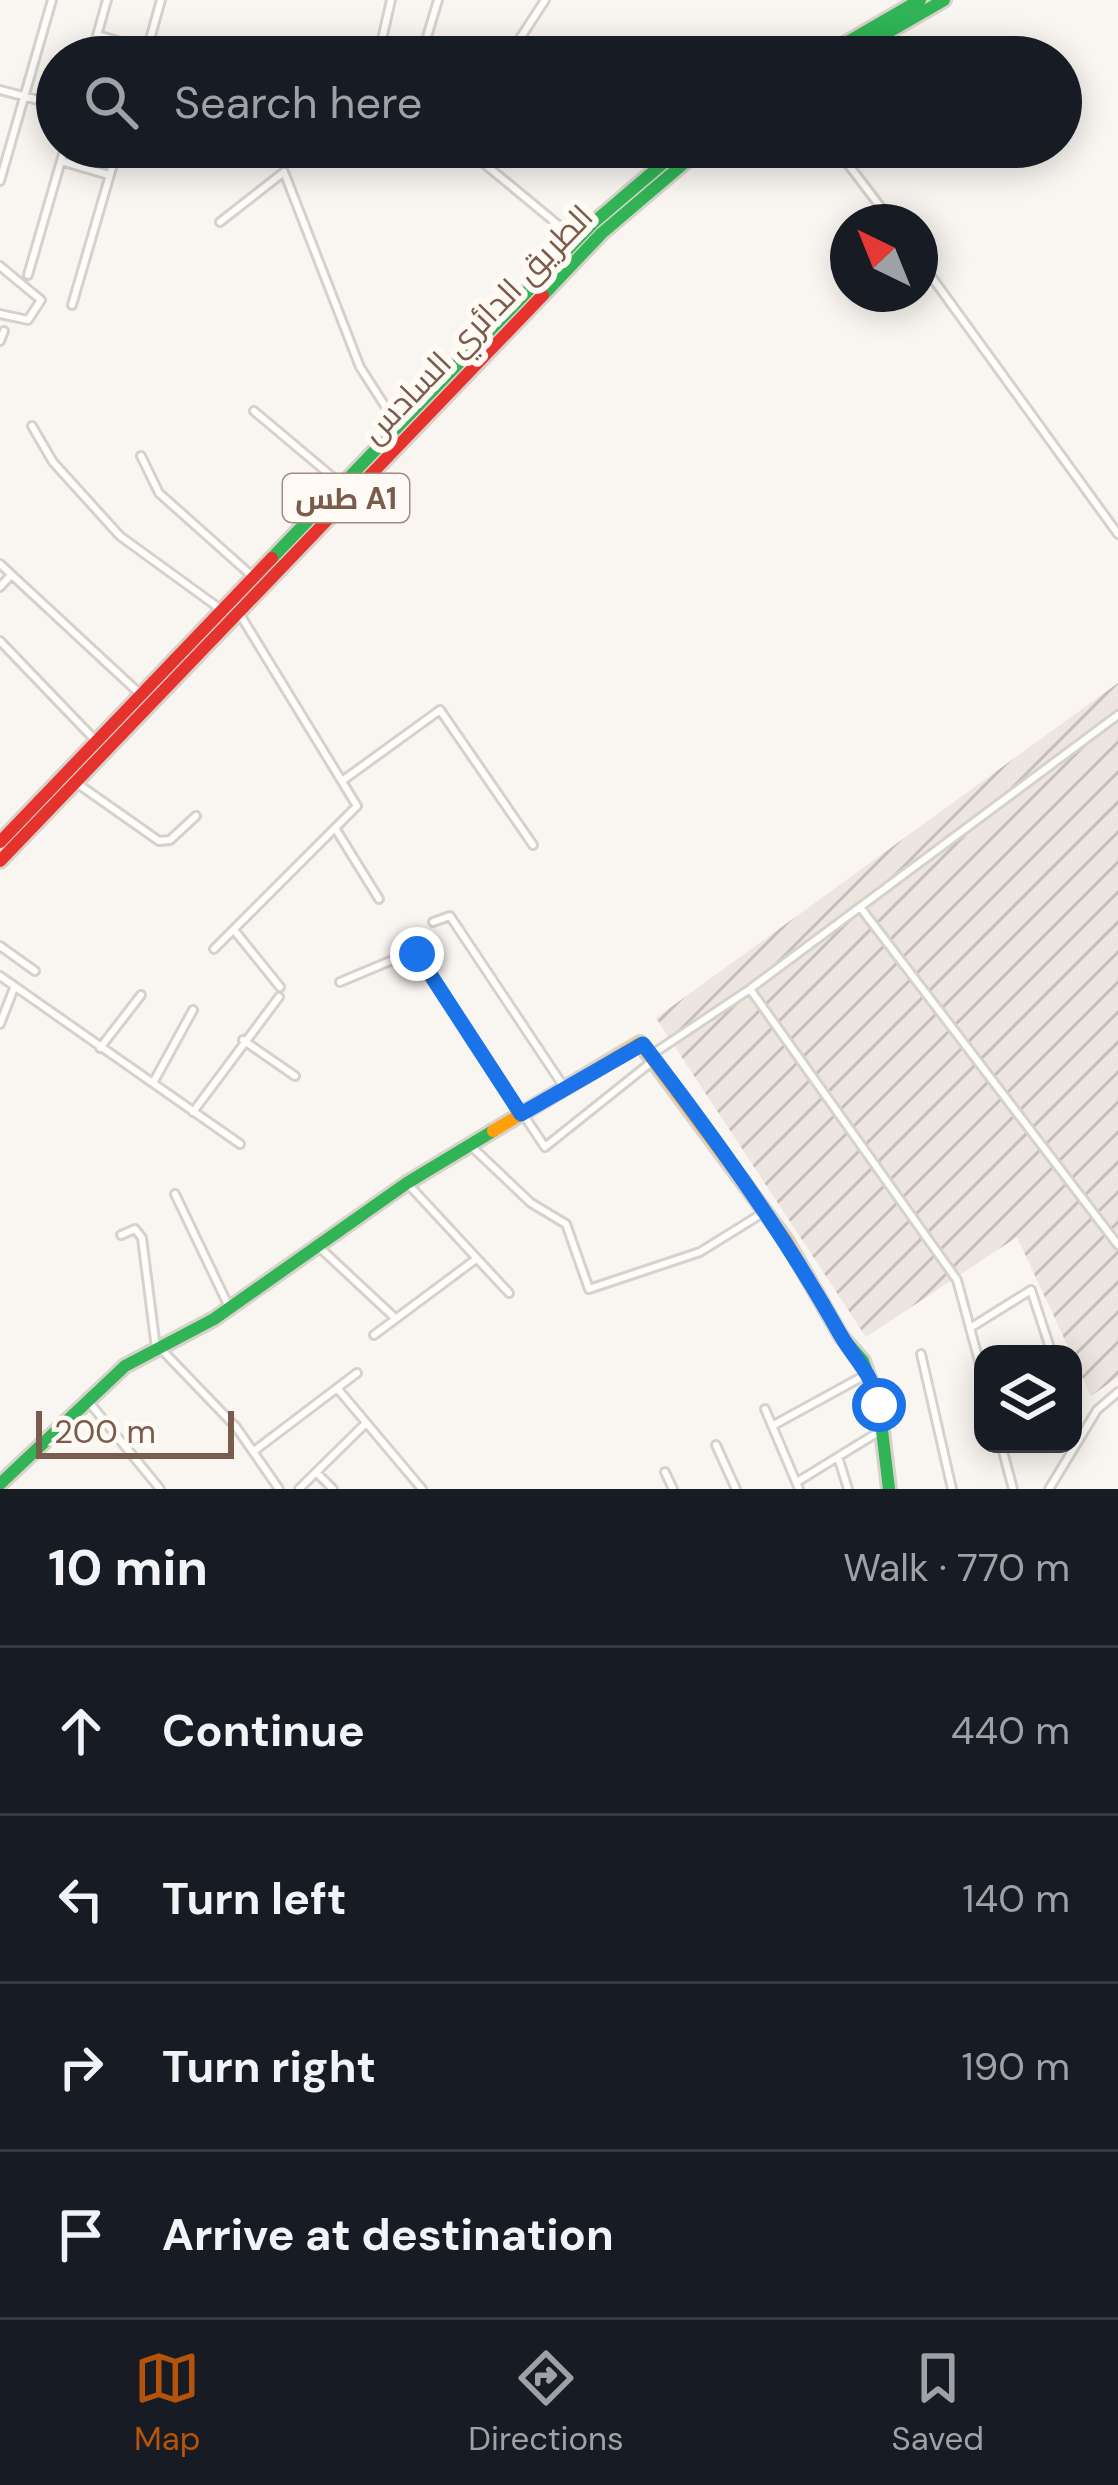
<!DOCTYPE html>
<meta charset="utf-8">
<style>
:root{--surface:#171b24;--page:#20242c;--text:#f1f3f6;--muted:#9ea1a6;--line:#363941;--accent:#b45309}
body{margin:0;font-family:"DM Sans",Cairo,sans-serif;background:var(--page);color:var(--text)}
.controls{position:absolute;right:36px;bottom:36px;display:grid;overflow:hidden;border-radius:24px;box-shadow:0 6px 30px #0003}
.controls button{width:108px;height:108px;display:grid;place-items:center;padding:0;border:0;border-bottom:3px solid var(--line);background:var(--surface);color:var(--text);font:60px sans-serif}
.compass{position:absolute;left:830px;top:204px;width:108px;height:108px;border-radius:50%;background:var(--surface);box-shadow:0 6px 30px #0003;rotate:317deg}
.scale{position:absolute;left:36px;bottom:30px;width:198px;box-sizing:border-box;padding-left:12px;border:6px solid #7a5c4d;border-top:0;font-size:33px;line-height:42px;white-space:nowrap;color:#7a5c4d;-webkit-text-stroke:9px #fffaf3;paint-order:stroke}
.stop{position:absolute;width:36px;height:36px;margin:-27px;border:9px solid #1a73e8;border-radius:50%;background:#fff}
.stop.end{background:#1a73e8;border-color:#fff;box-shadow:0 3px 12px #0008}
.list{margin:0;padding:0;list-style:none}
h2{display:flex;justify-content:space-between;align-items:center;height:156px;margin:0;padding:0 48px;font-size:51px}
h2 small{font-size:39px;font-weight:400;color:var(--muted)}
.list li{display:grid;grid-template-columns:78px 1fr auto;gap:36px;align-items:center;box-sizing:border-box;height:168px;padding:0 48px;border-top:3px solid var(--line)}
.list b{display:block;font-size:45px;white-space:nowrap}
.list em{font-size:39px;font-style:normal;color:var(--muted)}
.icon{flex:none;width:66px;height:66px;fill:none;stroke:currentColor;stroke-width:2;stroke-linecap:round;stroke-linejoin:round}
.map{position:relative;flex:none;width:1118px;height:1489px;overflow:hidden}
.search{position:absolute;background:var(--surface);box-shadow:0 6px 30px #0003;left:36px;right:36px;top:36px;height:132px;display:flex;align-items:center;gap:30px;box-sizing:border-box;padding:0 42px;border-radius:66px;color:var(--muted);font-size:45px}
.sheet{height:828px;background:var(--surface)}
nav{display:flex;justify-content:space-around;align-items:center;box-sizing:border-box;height:168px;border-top:3px solid var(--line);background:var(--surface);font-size:33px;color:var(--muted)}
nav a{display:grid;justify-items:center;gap:6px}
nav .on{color:var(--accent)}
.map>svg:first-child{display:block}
.industrial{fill:url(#industrial-furrows)}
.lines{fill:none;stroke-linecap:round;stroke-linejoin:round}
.street-casing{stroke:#d7d1cb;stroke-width:12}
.fast-casing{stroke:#d9d2cb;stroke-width:18}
.slow-casing{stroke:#d9d2cb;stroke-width:18}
.jam-casing{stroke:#d9d2cb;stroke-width:18}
.street{stroke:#fefefd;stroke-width:6}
.fast{stroke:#30b455;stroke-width:12}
.slow{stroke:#ff9f0a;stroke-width:12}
.jam{stroke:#e5322d;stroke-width:12}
.route{stroke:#1a73e8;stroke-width:15}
.labels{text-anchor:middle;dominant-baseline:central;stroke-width:12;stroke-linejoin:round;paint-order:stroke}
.shield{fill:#fffaf3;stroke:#a28b7f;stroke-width:3}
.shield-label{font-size:30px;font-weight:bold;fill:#7a5c4d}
.street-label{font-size:33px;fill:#7a5c4d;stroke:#fffaf3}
</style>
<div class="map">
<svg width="1118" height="1489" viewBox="0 0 1118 1489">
<defs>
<pattern id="industrial-furrows" width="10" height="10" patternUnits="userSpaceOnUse" patternTransform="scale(3)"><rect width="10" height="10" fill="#ede5e0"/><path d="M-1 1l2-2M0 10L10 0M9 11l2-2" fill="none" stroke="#c5bdb8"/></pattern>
</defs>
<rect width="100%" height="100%" fill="#f9f5f0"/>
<path class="industrial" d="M1118 683V1377L1091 1396 1017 1237 866 1337 656 1018Z"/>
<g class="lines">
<defs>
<path id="street" d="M97 35 145 49
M91 57 107 0
M145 57 161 0
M378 57 391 0
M421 57 438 0
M508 57 545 0
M0 90 57 105
M464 147 574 238
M835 147 892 222
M61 161 109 175
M0 181 52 0
M220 222 284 172 360 367 396 423
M920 261 1118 534
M0 266 41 300 28 320 0 314
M28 275 65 147
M72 305 118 147
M0 341 4 331
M254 411 342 485
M32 426 53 462 120 536 219 608
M141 456 159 493 251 575
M0 564 138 692
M0 587 11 575
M0 641 96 741
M342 781 440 710 533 845
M78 784 159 841 170 840 196 816
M335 828 379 899
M860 907 1118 1245
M433 922 450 916 564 1087
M234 930 280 987
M0 946 35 971
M214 949 357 806 239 613
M0 976 240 1144
M340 982 414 951 545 1147 654 1060
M750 989 957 1280 983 1376
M0 1024 14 988
M243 1040 295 1076
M100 1048 141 995
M651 1055 750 989 1118 715
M153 1083 193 1010
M193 1112 279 997
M472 1147 531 1203 566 1224 589 1289 700 1252 766 1211
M407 1183 509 1293
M175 1194 230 1309
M121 1235 135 1229 142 1238 156 1348
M319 1247 395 1318
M970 1328 1031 1290 1052 1354
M374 1335 476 1259
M161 1349 236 1427 279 1489
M921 1354 952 1489
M337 1388 422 1489
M88 1401 160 1489
M765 1409 799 1489
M1073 1425 1078 1441
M772 1426 869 1373
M1001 1444 1013 1489
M716 1445 736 1489
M254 1451 357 1373
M838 1457 848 1489
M316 1472 333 1489
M665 1472 673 1489
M797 1482 880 1431
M299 1489 365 1424
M1049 1489 1097 1410 1118 1392"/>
<path id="fast" d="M822 57 920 0
M845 57 944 0
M543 295 602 233 703 147
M272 558 593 223 682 147
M841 1336 863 1361 879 1405 889 1489
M0 1484 125 1366 214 1319 407 1183 493 1131"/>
<path id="slow" d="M493 1131 640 1043 786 1240 841 1336"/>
<path id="jam" d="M0 842 272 558
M0 861 543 295"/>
</defs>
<use href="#street" class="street-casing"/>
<use href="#fast" class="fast-casing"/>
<use href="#slow" class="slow-casing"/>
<use href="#jam" class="jam-casing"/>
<use href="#street" class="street"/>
<use href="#fast" class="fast"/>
<use href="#slow" class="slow"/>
<use href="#jam" class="jam"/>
</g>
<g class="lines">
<path class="route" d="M417 954 521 1114 643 1044C714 1137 783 1232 840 1334 856 1362 871 1371 879 1405"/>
</g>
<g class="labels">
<rect class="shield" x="283" y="474" width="126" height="48" rx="9"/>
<g class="shield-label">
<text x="346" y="498">طس A1</text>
</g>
<g class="street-label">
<text transform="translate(477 324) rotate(-46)">الطريق الدائري السادس</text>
</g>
</g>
</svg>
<div class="controls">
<button><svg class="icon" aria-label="layers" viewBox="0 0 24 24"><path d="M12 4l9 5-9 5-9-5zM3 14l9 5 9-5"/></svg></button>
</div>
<svg class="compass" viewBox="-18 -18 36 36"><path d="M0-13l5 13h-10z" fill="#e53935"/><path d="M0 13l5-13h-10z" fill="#9ea1a6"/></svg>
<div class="scale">200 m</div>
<div class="stop" style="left:879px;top:1405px"></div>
<div class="stop end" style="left:417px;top:954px"></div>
<div class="search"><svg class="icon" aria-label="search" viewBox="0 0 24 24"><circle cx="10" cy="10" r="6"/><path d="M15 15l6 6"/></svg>Search here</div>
</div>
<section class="sheet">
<h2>10 min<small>Walk · 770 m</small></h2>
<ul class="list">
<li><svg class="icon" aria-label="ahead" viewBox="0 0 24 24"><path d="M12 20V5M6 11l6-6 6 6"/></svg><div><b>Continue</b></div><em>440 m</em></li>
<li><svg class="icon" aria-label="left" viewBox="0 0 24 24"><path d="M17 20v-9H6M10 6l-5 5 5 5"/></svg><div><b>Turn left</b></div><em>140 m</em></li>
<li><svg class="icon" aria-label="right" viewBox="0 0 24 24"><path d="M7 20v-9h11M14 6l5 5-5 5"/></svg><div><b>Turn right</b></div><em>190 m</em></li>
<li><svg class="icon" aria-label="arrive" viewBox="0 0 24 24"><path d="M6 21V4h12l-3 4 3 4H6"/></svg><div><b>Arrive at destination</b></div></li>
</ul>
</section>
<nav>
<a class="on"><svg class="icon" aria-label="map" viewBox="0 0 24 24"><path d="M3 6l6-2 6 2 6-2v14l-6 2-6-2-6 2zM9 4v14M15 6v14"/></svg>Map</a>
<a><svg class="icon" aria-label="directions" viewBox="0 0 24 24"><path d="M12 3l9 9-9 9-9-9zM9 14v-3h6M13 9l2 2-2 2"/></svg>Directions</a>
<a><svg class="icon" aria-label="saved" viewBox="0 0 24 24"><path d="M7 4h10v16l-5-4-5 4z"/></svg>Saved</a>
</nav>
